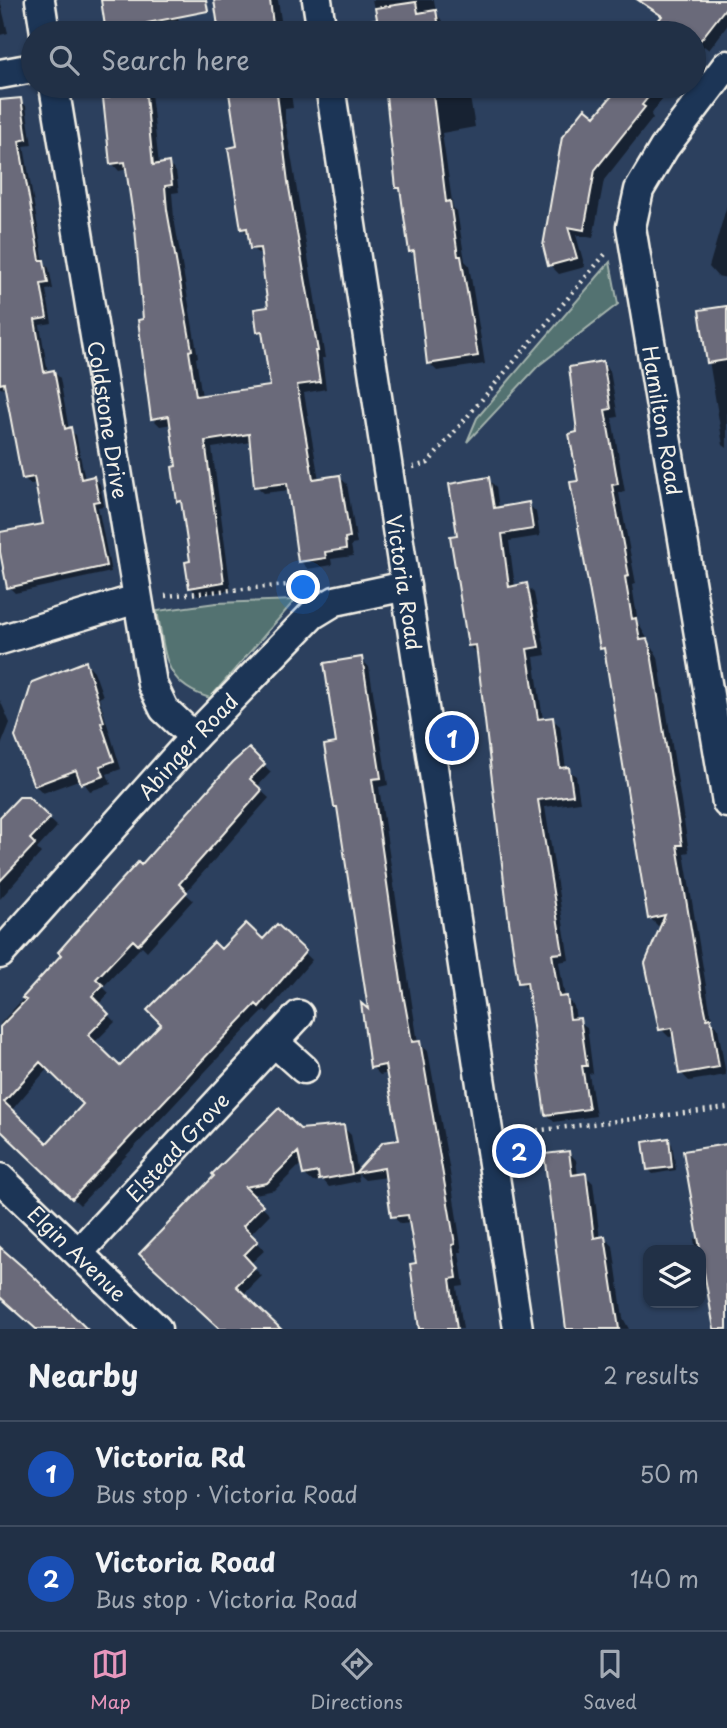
<!DOCTYPE html>
<meta charset="utf-8">
<style>
:root{--surface:#213046;--page:#2d3c51;--text:#f1f3f6;--muted:#a2a9b3;--line:#3e4b5f;--accent:#e797bd}
body{margin:0;font-family:"Playpen Sans",sans-serif;background:var(--page);color:var(--text)}
.controls{position:absolute;right:21px;bottom:21px;display:grid;overflow:hidden;border-radius:14px;box-shadow:0 2px 5px #0004}
.controls button{width:63px;height:63px;display:grid;place-items:center;padding:0;border:0;border-bottom:2px solid var(--line);background:var(--surface);color:var(--text);font:35px sans-serif}
.you{position:absolute;left:304px;top:588px;width:24px;height:24px;margin:-18px;border:5px solid #fff;border-radius:50%;background:#1a73e8;box-shadow:0 0 0 10px #1a73e833}
.badge{display:grid;place-items:center;width:46px;height:46px;border-radius:50%;background:var(--accent);color:#fff;font-size:23px;font-weight:700}
.pin{position:absolute;translate:-50% -50%;border:4px solid #fff;box-shadow:0 2px 7px #0006}
.list{margin:0;padding:0;list-style:none}
h2{display:flex;justify-content:space-between;align-items:center;height:91px;margin:0;padding:0 28px;font-size:30px}
h2 small{font-size:23px;font-weight:400;color:var(--muted)}
.list li{display:grid;grid-template-columns:46px 1fr auto;gap:21px;align-items:center;box-sizing:border-box;height:105px;padding:0 28px;border-top:2px solid var(--line)}
.list b{display:block;font-size:26px;white-space:nowrap}
.list p{margin:0;font-size:23px;white-space:nowrap;color:var(--muted)}
.list em{font-size:23px;font-style:normal;color:var(--muted)}
.icon{flex:none;width:38px;height:38px;fill:none;stroke:currentColor;stroke-width:2;stroke-linecap:round;stroke-linejoin:round}
.map{position:relative;flex:none;width:727px;height:1329px;overflow:hidden}
.search{position:absolute;background:var(--surface);box-shadow:0 2px 5px #0004;left:21px;right:21px;top:21px;height:77px;display:flex;align-items:center;gap:18px;box-sizing:border-box;padding:0 24px;border-radius:38px;color:var(--muted);font-size:26px}
.sheet{height:301px;background:var(--surface)}
nav{display:flex;justify-content:space-around;align-items:center;box-sizing:border-box;height:98px;border-top:2px solid var(--line);background:var(--surface);font-size:19px;color:var(--muted)}
nav a{display:grid;justify-items:center;gap:4px}
nav .on{color:var(--accent)}
.map>svg:first-child{display:block}
.green{fill:#527271;stroke:#a3b2ac;stroke-width:2}
.shadow{fill:#0007;fill-rule:evenodd}
.building{fill:#6a6a7a;stroke:#f4f1e8;stroke-width:2;fill-rule:evenodd}
.lines{fill:none;stroke-linecap:round;stroke-linejoin:round}
.minor-casing{stroke:#f4f1e8;stroke-width:33}
.path{stroke:#f4f1e8;stroke-width:4.5;stroke-dasharray:2 5;stroke-linecap:butt}
.minor{stroke:#1d3557;stroke-width:28}
.labels{text-anchor:middle;dominant-baseline:central;stroke-width:6;stroke-linejoin:round;paint-order:stroke}
.street-label{font-size:21px;fill:#f4f1e8;stroke:#1d3557}
</style>
<div class="map">
<svg width="727" height="1329" viewBox="0 0 727 1329">
<rect width="100%" height="100%" fill="#2c405e"/>
<filter id="ink" filterUnits="userSpaceOnUse"><feTurbulence type="fractalNoise" baseFrequency=".0143" numOctaves="2"/><feDisplacementMap in="SourceGraphic" scale="14" xChannelSelector="R" yChannelSelector="G"/><feConvolveMatrix kernelMatrix="1 2 1 2 8 2 1 2 1" color-interpolation-filters="sRGB"/></filter>
<g filter="url(#ink)">
<path class="green" d="M610 262 618 304 538 366 467 442 477 418Z
M295 600 210 698C162 684 166 654 157 611L216 603Z"/>
<path class="shadow" d="M0 0 8 33 0 35Z
M101 0H169L178 16 180 33H107Z
M217 0H278L283 33H222Z
M372 0H434L436 12 450 33H380Z
M640 0H727V26L709 50 704 46 694 58V33H650L662 17Z
M109 86H189L151 93 159 165 168 164 176 172 179 192 172 193 174 218 198 357 196 358 202 397 272 388 264 337 259 331 270 308 263 256 252 249 250 236 242 228 239 148 230 86H290L293 108 285 109V119L325 358H322L326 389 304 393 319 480 339 477 347 484 357 544 351 545 353 556 331 559 332 565 308 569 300 561 290 490 264 493 256 486 251 442 212 448 231 590 198 595 190 587 192 563 184 506 179 501 172 424 160 426 152 418 140 285H143L128 169 119 171 112 163Z
M388 86H468L475 127 442 133 453 208 457 211 465 261 469 265 485 364 437 371 429 363 416 256 411 251 402 191 398 187 388 113H390Z
M622 86H671L651 115 653 118 604 180 593 238 576 235 585 267 559 274 550 265 596 119Z
M20 100 26 106 32 145 24 146 44 263 49 268 53 289 46 290 52 323 40 325 48 373 54 372 60 378 69 430 76 435 85 480 94 478 100 484 104 506 98 507 111 572 15 593 9 587 0 534 46 525 37 483 30 484 24 478 7 389 0 388V103Z
M727 205V278L717 276 709 267Z
M727 308V448L723 445 701 312Z
M602 363 610 371 618 417 612 418 625 492 619 493 636 584 632 585 638 623 658 657 689 852 684 853 709 1004 713 1023 718 1028 726 1075 689 1081 681 1073 675 1036 669 1037 661 1029 663 925 658 926 650 918 607 653 601 648 580 482 579 434Z
M488 479 496 487 499 509 528 504 536 512 540 536 509 541 515 587 526 585 534 593 546 655 534 657 543 720 552 719 560 726 566 769 576 776 580 802 545 807 569 960 559 962 565 998 574 1006 576 1020 587 1027 593 1073 589 1074 596 1116 554 1122 547 1114 529 990 520 982 477 653 469 646 459 536Z
M361 659 369 667 388 785 379 787 418 1043 428 1051 449 1166 462 1252H459L464 1286 457 1287 463 1329H421L418 1265 411 1223 401 1224 392 1216 387 1177 365 1180 358 1174 359 1181 329 1187 323 1180 313 1182 305 1175 302 1163 275 1190 251 1195 270 1214 250 1235 265 1250 250 1264 262 1276 243 1295 278 1329H222L142 1254 300 1131 343 1127 351 1135 358 1173 384 1144 401 1142 389 1073 380 1075 372 1067 370 1013 339 810 336 806 338 745Z
M86 663 94 671 103 696 99 698 121 769 107 774 111 784 90 791 81 779 43 793 35 785Z
M0 700 10 723 0 748Z
M249 750 271 772 257 787 269 798 185 893 193 900 147 951 142 946 103 987 109 993 98 1005 115 1022 94 1043 120 1069 163 1024 277 926 312 960 267 1013 265 1010 219 1057 80 1205 0 1128V1024ZM48 1068 85 1104 47 1146 11 1111Z
M27 799 57 827 37 849 41 853 0 899V814L3 817Z
M668 1140 672 1144 676 1170 653 1174 649 1170Z
M727 1146V1329H715L708 1288 701 1282V1250H696L694 1239 698 1238Z
M568 1152 576 1160 578 1176 585 1175 593 1183 600 1239 605 1238 613 1246 623 1318 629 1329H575Z"/>
<path class="building" d="M101 0H206L208 11 147 23 149 33H106Z
M214 0H270L274 33H219Z
M638 0H727V6L699 42 694 33H648L662 16Z
M416 2 418 13 436 10 440 33H370L369 20 377 19 375 8Z
M107 86H145L153 165 169 162 172 185 165 186 167 210 192 350 189 351 196 396 270 386 262 331 257 332 254 309 268 307 260 248 250 249 247 228 241 229 228 148 237 146 228 86H276L288 182 318 351H315L320 382 297 385 313 479 340 475 350 537 345 538 346 549 325 552 326 558 298 562 287 483 254 487 249 434 205 441 224 582 189 588 185 562 190 561 181 501 177 502 172 467 176 466 169 416 151 419 138 320 143 319 135 229 125 162 110 164 103 98H109Z
M385 86H432L446 202 450 201 458 256H461L478 356 427 364 414 251 409 252 400 188H396Z
M620 86H657L642 105 645 107 595 170 584 230 568 227 577 258 548 266 543 246 562 137 585 108 595 116Z
M21 98 27 139 19 141 40 260H44L48 283 41 284 47 318 35 320 44 372 54 370 65 429 71 427 81 479 94 476 99 501 93 502 106 566 7 588 0 552V532L43 524 34 477 22 479 4 383 0 384V100Z
M727 306V360L707 363 699 310Z
M603 361 611 409 605 410 618 484 612 485 629 576 625 577 632 619 636 618 640 640 647 639 650 647 682 845H677L702 995 707 1019 711 1018 719 1067 679 1074 672 1028 659 1030 645 963 665 915 648 919 604 648 600 649 570 482 578 481 569 434 577 432 569 367Z
M489 477 494 508 529 502 533 529 502 534 509 587 527 583 539 647 527 649 538 719 553 717 560 768 569 767 573 795 538 800 563 953 552 954 559 997 567 996 570 1019 580 1018 587 1066H582L589 1109 545 1115 527 982 518 983 508 915 476 645 468 646 450 536 457 535 449 484Z
M362 657 381 778 372 779 402 988 412 1042 420 1041 455 1244 452 1245 457 1278 450 1279 457 1329H419L410 1264 416 1263 408 1215 391 1217 384 1168 355 1173 383 1142 399 1140 385 1065 370 1068 361 1003 368 1009 337 807H334L324 745 336 743 324 663Z
M86 661 104 722 101 723 114 761 100 766 104 776 81 784 76 770 34 786 15 737 32 682Z
M249 748 265 764 250 779 262 790 179 884 187 892 138 945 133 940 96 979 103 985 92 996 109 1014 88 1035 120 1066 161 1024 147 1010 214 942 221 949 246 923 263 939 277 924 306 951 259 1007 256 1004 212 1050 72 1199 0 1130V1027L26 1000 22 998 61 955 58 952 117 885 138 862 141 865 232 763ZM40 1062 83 1104 47 1143 4 1102Z
M19 797H28L50 818 30 839 35 844 0 881V817Z
M279 1108 300 1129 344 1125 352 1174 319 1180 318 1172 303 1175 298 1152 267 1183 245 1187 263 1205 243 1226 258 1241 244 1255 255 1267 236 1286 281 1329H220L139 1254 214 1176 212 1174Z
M669 1138 672 1167 647 1170 643 1142Z
M727 1144V1329H714L683 1151Z
M569 1151 572 1175 586 1173 594 1238 605 1236 619 1329H566L544 1154Z
M0 1247 32 1275 87 1329H36L0 1297Z"/>
<g class="lines">
<defs>
<g id="minor">
<path d="M40 0 45 33"/>
<path d="M317 0 322 33"/>
<path id="s1" d="M727 65 664 148 639 190 631 227 727 803"/>
<path d="M0 74 33 68"/>
<path id="s2" d="M54 86 152 684 164 709 194 737"/>
<path id="s3" d="M330 86 518 1329"/>
<path d="M0 640 137 599"/>
<path id="s4" d="M0 954 194 737 312 615 335 601 406 586"/>
<path d="M275 1043 304 1069"/>
<path id="s5" d="M0 1178 157 1329"/>
<path id="s6" d="M79 1252 299 1015"/>
</g>
</defs>
<use href="#minor" class="minor-casing"/>
<path class="path" d="M413 467 428 463 607 252
M165 596 310 583
M516 1133 727 1108"/>
<use href="#minor" class="minor"/>
</g>
</g>
<g class="labels">
<g class="street-label">
<text stroke="none"><textPath href="#s2" startOffset="338">Coldstone Drive</textPath></text>
<text stroke="none"><textPath href="#s1" startOffset="387">Hamilton Road</textPath></text>
<text stroke="none"><textPath href="#s3" startOffset="502">Victoria Road</textPath></text>
<text stroke="none"><textPath href="#s4" startOffset="280">Abinger Road</textPath></text>
<text stroke="none"><textPath href="#s6" startOffset="144">Elstead Grove</textPath></text>
<text stroke="none"><textPath href="#s5" startOffset="108">Elgin Avenue</textPath></text>
</g>
</g>
</svg>
<div class="controls">
<button><svg class="icon" aria-label="layers" viewBox="0 0 24 24"><path d="M12 4l9 5-9 5-9-5zM3 14l9 5 9-5"/></svg></button>
</div>
<div class="you"></div>
<div class="pin badge" style="left:452px;top:738px;background:#1a4fb4">1</div>
<div class="pin badge" style="left:519px;top:1151px;background:#1a4fb4">2</div>
<div class="search"><svg class="icon" aria-label="search" viewBox="0 0 24 24"><circle cx="10" cy="10" r="6"/><path d="M15 15l6 6"/></svg>Search here</div>
</div>
<section class="sheet">
<h2>Nearby<small>2 results</small></h2>
<ul class="list">
<li><span class="badge" style="background:#1a4fb4">1</span><div><b>Victoria Rd</b><p>Bus stop · Victoria Road</p></div><em>50 m</em></li>
<li><span class="badge" style="background:#1a4fb4">2</span><div><b>Victoria Road</b><p>Bus stop · Victoria Road</p></div><em>140 m</em></li>
</ul>
</section>
<nav>
<a class="on"><svg class="icon" aria-label="map" viewBox="0 0 24 24"><path d="M3 6l6-2 6 2 6-2v14l-6 2-6-2-6 2zM9 4v14M15 6v14"/></svg>Map</a>
<a><svg class="icon" aria-label="directions" viewBox="0 0 24 24"><path d="M12 3l9 9-9 9-9-9zM9 14v-3h6M13 9l2 2-2 2"/></svg>Directions</a>
<a><svg class="icon" aria-label="saved" viewBox="0 0 24 24"><path d="M7 4h10v16l-5-4-5 4z"/></svg>Saved</a>
</nav>
